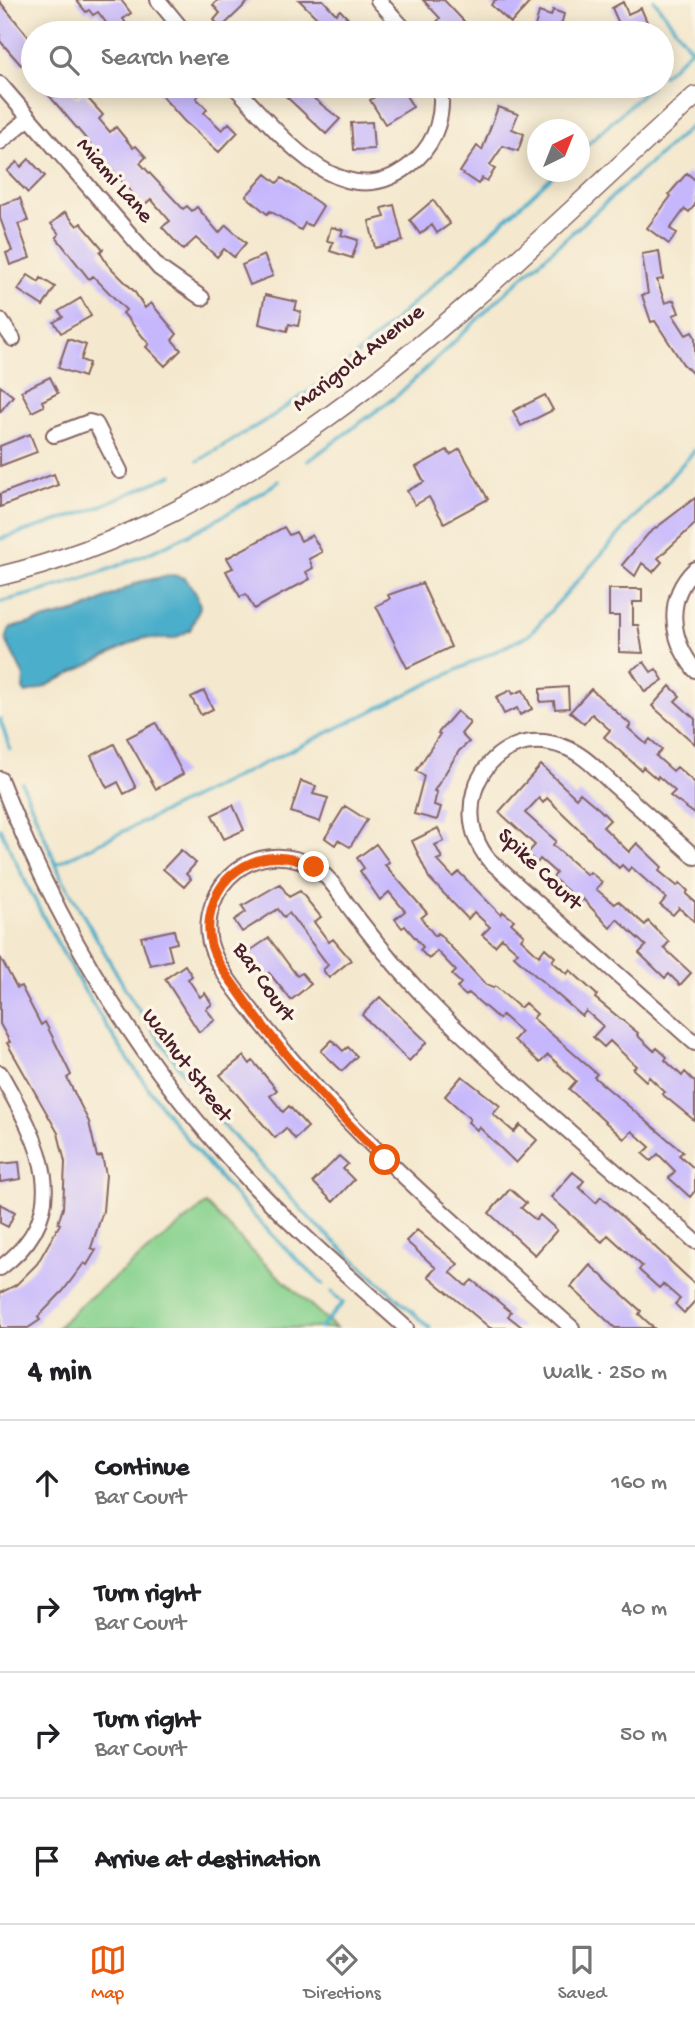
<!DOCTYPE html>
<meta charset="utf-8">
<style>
:root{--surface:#fff;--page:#f6f6f6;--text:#202124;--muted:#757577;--line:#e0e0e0;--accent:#ea580c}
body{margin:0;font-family:"Gochi Hand",sans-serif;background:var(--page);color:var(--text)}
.compass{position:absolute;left:527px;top:119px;width:63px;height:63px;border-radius:50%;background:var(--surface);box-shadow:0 4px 18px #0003;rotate:43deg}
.stop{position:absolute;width:21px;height:21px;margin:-16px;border:5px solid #ea580c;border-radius:50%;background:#fff}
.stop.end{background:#ea580c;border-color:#fff;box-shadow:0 2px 7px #0008}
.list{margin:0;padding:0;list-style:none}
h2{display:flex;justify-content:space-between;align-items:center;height:91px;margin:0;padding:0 28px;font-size:30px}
h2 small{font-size:23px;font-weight:400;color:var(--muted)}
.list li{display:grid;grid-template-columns:46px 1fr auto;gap:21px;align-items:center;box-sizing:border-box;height:126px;padding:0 28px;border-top:2px solid var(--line)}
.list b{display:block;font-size:26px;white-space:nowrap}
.list p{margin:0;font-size:23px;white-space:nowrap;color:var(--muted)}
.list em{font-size:23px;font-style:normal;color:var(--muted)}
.icon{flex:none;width:38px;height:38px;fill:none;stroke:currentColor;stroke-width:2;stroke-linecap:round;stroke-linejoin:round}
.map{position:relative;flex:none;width:695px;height:1328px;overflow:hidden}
.search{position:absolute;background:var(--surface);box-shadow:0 4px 18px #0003;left:21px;right:21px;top:21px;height:77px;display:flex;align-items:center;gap:18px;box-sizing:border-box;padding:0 24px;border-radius:38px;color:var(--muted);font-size:26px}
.sheet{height:595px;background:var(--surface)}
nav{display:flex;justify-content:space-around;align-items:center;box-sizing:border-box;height:98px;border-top:2px solid var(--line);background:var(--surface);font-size:19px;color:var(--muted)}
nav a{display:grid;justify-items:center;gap:4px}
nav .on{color:var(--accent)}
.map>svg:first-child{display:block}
.green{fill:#87d28e;stroke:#68785c;stroke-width:2}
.water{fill:#4baeca;stroke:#4a667a;stroke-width:2}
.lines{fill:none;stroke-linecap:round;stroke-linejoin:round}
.stream{stroke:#4baeca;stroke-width:3.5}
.building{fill:#c6b7fd}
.minor-casing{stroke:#866564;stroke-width:18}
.major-casing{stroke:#866564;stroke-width:21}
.minor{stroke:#fff;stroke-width:14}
.major{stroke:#fff;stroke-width:18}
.route{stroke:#ea580c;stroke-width:9}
.labels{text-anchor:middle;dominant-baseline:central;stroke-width:7;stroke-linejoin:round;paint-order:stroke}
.street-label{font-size:23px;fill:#4a1f2b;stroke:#fcf5e5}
</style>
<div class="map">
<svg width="695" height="1328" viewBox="0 0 695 1328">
<rect width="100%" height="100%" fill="#fcf5e5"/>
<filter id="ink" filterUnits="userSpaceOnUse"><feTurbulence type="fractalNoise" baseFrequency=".0143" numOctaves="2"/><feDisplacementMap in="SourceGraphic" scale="14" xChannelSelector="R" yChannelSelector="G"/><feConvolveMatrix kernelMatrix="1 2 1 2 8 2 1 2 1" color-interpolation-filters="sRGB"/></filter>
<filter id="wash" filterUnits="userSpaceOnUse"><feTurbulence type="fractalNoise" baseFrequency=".00686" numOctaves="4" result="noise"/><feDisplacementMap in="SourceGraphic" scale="28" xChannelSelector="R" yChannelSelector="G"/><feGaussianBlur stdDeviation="1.57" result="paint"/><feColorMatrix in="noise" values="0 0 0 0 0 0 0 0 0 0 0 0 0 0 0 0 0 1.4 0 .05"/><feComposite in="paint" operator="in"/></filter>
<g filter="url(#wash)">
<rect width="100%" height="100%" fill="#f4e8ce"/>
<path class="green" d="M206 1204 262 1261 336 1328H57L78 1307Z"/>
<path class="water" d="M172 575 185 578 197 595 200 607 190 630 173 639 142 638 42 688 26 693 23 689 24 676 6 640 10 628 82 610 139 582Z"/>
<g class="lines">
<path class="stream" d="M654 0 691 49
M662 76 695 46
M580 151 651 86
M198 461 271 417 339 371 557 172
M308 461 398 395 519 280 695 123
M0 539 89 511 172 475
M0 602C99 579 195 539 279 481
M0 719 10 749
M22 783 61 876 132 1000 207 1107 315 1224 430 1328
M0 828C81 1006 178 1151 323 1284
M56 864 529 635 695 450
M320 1328 343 1303 332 1292"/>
</g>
<g id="blocks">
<path class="building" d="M76 0H121L131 13 123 19 133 33H114L98 12 93 15 89 10 86 12Z
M218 0H250L221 28 214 20 220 13 213 5Z
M299 0H323L336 14 340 10 362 33H321L313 24 318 19Z
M423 0H444L475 33H447L437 22 440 18Z
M495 0H532L511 23 491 5Z
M0 2 33 42V64L28 58 21 65 0 41Z
M623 2 628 14 641 8 647 22 623 33 612 8Z
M553 10 564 14 559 33H533L539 12 551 16Z
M41 86H66L77 98 83 93 103 115 99 119 110 132 116 127 133 148 136 146 146 157 140 163 183 209 187 206 192 211 197 207 219 233 226 225 246 243 234 257 224 249 217 257 196 238 183 250 162 227 170 221 151 199 143 206Z
M153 86H194L201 93 196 98 207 109 204 113 222 130 229 123 238 132 219 152 184 121Z
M275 86H298L340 119 326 134Z
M392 86H400L413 107 385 124 370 100Z
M470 86H499L500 89 473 96Z
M498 107 518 114 512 129 524 134 518 151 503 146 490 165 495 169 487 181 482 178 478 184 460 172 477 146 482 150Z
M372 122 374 149 353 150 351 123Z
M29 159 45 176 28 193 7 171 17 162 21 167Z
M687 173 695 180V205L689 212 685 209 670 229 677 233 669 244 647 228 671 196 669 194Z
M266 174 277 183 282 178 323 206 311 226 305 223 301 230 270 211 267 214 246 196Z
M20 198 28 221 18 224 30 258 10 265 6 253 12 251 0 218V205Z
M433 200 450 224 437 233 432 225 420 234 410 220Z
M394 205 403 241 375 248 369 221 385 217 382 208Z
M65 212 77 226 81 223 103 249 100 252 107 264 134 291 145 308 151 303 177 334 172 340 181 350 165 366 146 347 149 344 123 313 126 310 93 276 89 279 56 237 59 234 51 224Z
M331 227 343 230 341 235 358 240 352 258 330 251 333 242 327 241Z
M659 251 663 279 657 280 665 303 674 300 679 313 673 315 686 335 692 332 695 337V376L683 364 655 321 651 322 642 295 648 294 642 254Z
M264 255 273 276 250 285 242 265Z
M28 275 39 282 41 278 55 287 43 306 18 290Z
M265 295 297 302 295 310 301 312 298 326 289 324 287 331 259 324Z
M81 298 91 316 61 333 54 322 63 317 59 311Z
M68 339 86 345 81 360 89 363 84 377 58 368Z
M50 377 58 393 42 401 44 406 32 412 21 391Z
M0 386 13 396 0 412Z
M545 395 553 410 521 426 513 411Z
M30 434 37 452 0 466V446Z
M460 449 488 499 444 523 429 497 415 505 407 491 424 482 416 467 447 450 450 455Z
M54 474 58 485 0 507V494Z
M695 498V524L658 558 662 562 653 572 642 563 635 576 622 565 648 534Z
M284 527 289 535 296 532 301 541 312 535 322 552 309 559 313 568 306 572 310 579 254 609 246 594 240 597 226 571 233 568 227 558Z
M422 583 451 647 407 668 376 606 390 599 388 595Z
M609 589H642V602H633V625H638L643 653 619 652V616H609Z
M644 662 651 672 656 669 663 680 645 692 631 670Z
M670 686 680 696 675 701 695 719V744L652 706Z
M568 687 569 708 555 709 554 701 540 702V689Z
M591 689 631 725 628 728 646 744 650 739 662 750 656 756 673 771 677 767 695 783V814L670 796 675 791 658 776 657 779 643 767 641 770 604 737 610 730 592 714 584 724 570 712Z
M511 690 513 694 523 690 532 709 520 715 517 708 504 714 496 697Z
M204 691 213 709 201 715 191 697Z
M457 711 470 723 461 734 469 742 459 751 434 791 437 792 434 805 441 807 437 820 414 814 424 776 416 771 440 734 438 733Z
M156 723 183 774 156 789 127 738Z
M114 744 136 788 124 794 118 782 107 788 91 756Z
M541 765 576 798 580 793 599 809 610 820 603 827 629 852 637 843 662 867 659 871 677 886 680 883 688 891 686 894 695 902V922L679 908 673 915 660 905 666 898 631 867 628 871 622 865 619 868 547 798 543 803 539 798 525 813 556 841 553 845 587 875 590 872 602 882 596 889 614 904 618 901 645 925 648 921 669 942 664 948 691 973 680 985 669 974 665 978 639 953 646 946 617 919 610 928 583 899 580 902 553 878 556 873 540 859 537 863 527 854 535 845 499 812Z
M301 781 316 786 313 794 328 798 320 822 291 812Z
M233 805 244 830 224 839 212 815Z
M345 806 367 820 350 847 338 840 335 845 325 838Z
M438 828 444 841 435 845 442 858 437 860 453 877 459 872 501 915 503 912 514 920 511 923 524 935 521 939 539 956 545 948 555 957 552 961 567 974 570 970 597 995 595 998 638 1033 637 1035 654 1051 657 1048 667 1057 665 1060 682 1076 685 1072 695 1082V1121L662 1094 665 1092 649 1077 646 1081 633 1069 636 1066 610 1041 604 1047 593 1037 603 1026 586 1011 582 1016 537 977 514 956 518 952 502 938 495 946 482 935 490 927 474 912 468 919 429 878 412 841Z
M376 844 389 862 385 865 427 913 421 918 435 936 438 933 486 985 493 988 495 986 520 1008 525 1003 537 1014 533 1018 597 1074 594 1077 683 1152 679 1155 695 1169V1191L690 1197 669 1178 675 1171 658 1154 651 1161 643 1154 650 1147 632 1131 624 1139 569 1089 576 1081 548 1055 540 1063 514 1040 521 1032 502 1015 499 1019 469 993 466 996 457 988 461 983 452 975 456 971 437 951 429 959 420 950 423 947 405 926 402 928 395 919 405 911 389 892 380 900 360 871 364 868 357 858Z
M181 850 196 863 186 874 191 879 184 887 163 869Z
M280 884 289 897 300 891 321 917 314 922 329 942 333 939 351 960 329 978 323 970 328 965 289 913 284 917 278 909 242 932 234 920 246 912 242 906Z
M174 930 177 943 168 945 172 960 150 965 141 937Z
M269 938 297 976 302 973 311 984 291 1000 269 973 265 976 248 952Z
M0 957 17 988 21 986 41 1025 45 1022 53 1038 71 1075 67 1078 89 1122 97 1157 102 1156 106 1175 103 1211 91 1248 96 1250 87 1265 84 1263 63 1291 38 1317 40 1320 28 1328H0V1293L16 1285 37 1264 60 1224 58 1223 63 1208 65 1162 58 1133 7 1043 10 1042 0 1024Z
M185 965 192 976 188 979 200 997 205 993 212 1004 206 1009 215 1020 199 1032 165 979Z
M380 997 427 1042 409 1061 362 1015Z
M332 1040 343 1051 348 1047 357 1056 342 1071 321 1051Z
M244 1056 250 1064 253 1061 277 1090 270 1096 283 1112 289 1106 308 1127 295 1139 286 1128 275 1138 220 1075Z
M462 1076 500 1106 493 1114 514 1132 520 1125 537 1140 516 1163 479 1127 477 1130 468 1122 470 1119 445 1096Z
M339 1156 348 1164 343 1169 354 1180 333 1202 313 1182Z
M19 1162 21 1179 0 1182V1164Z
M573 1172 584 1181 579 1187 596 1203 601 1197 695 1284V1301L684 1313 675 1304 680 1299 663 1284 659 1288 639 1270 642 1266 608 1235 602 1242 551 1197Z
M510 1189 526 1203 521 1208 536 1220 540 1215 557 1230 535 1255 489 1213Z
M0 1204 15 1212 8 1227 0 1223Z
M417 1230 458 1264 450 1272 466 1286 472 1280 511 1312 508 1316 523 1328H490L428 1276 436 1268 406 1241Z
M590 1265 641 1311 639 1314 654 1328H615L571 1287Z"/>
</g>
</g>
<g filter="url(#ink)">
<use href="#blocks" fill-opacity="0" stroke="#866564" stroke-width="2"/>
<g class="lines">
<defs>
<path id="minor" d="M158 0 185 33
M378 0 408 33
M0 84 159 268 202 298
M234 86C280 133 346 226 417 159 437 140 444 113 440 86
M0 142 29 118
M0 320 13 339
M54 435 89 422 96 424 120 471
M695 569C665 598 670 639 695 670
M0 779C57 925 137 1060 244 1175 294 1230 351 1278 406 1328
M695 857C668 833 642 810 615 786 599 772 584 754 564 747 494 720 443 804 489 860L695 1043
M0 1073C37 1139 79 1210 0 1268
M572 1328C462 1229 347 1134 256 1016 240 995 217 969 210 943 204 917 215 887 236 871 258 854 288 852 312 866 332 877 342 899 356 916 381 949 408 981 437 1010 519 1091 609 1165 695 1241"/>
<path id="major" d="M0 576C281 509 489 283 695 96"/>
</defs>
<use href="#minor" class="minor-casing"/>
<use href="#major" class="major-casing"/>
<use href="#minor" class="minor"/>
<use href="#major" class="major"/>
</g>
</g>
<g class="lines" filter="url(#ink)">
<path class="route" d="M314 867C288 854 263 853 238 870 215 885 204 918 211 945 216 962 228 977 238 991 280 1053 332 1108 385 1160"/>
</g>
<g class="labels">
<g class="street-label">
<text transform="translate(114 181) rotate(49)">Miami Lane</text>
<text transform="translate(359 359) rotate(-38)">Marigold Avenue</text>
<text transform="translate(539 870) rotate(44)">Spike Court</text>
<text transform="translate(263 983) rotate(55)">Bar Court</text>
<text transform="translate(186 1066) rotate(53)">Walnut Street</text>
</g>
</g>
</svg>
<svg class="compass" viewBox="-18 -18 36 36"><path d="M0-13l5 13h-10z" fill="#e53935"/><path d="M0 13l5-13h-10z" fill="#757577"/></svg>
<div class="stop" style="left:385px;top:1160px"></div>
<div class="stop end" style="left:314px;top:867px"></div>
<div class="search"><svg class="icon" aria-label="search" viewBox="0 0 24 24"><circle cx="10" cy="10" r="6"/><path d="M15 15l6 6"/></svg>Search here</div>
</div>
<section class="sheet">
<h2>4 min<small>Walk · 250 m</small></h2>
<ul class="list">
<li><svg class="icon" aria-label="ahead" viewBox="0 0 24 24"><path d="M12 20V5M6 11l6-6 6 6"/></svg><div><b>Continue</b><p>Bar Court</p></div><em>160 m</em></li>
<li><svg class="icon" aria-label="right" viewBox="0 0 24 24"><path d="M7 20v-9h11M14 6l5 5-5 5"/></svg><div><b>Turn right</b><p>Bar Court</p></div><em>40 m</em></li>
<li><svg class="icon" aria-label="right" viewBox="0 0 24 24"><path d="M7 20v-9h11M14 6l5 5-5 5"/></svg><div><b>Turn right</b><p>Bar Court</p></div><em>50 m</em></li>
<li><svg class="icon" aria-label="arrive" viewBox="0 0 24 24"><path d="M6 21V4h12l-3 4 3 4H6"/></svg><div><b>Arrive at destination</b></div></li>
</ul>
</section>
<nav>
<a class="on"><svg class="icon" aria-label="map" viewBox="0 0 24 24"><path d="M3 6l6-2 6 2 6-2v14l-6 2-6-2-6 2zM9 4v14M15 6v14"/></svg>Map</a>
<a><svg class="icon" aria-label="directions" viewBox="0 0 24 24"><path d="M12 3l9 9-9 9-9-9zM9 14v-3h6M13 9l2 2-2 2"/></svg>Directions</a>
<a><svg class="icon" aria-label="saved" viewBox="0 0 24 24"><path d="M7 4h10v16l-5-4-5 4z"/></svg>Saved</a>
</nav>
